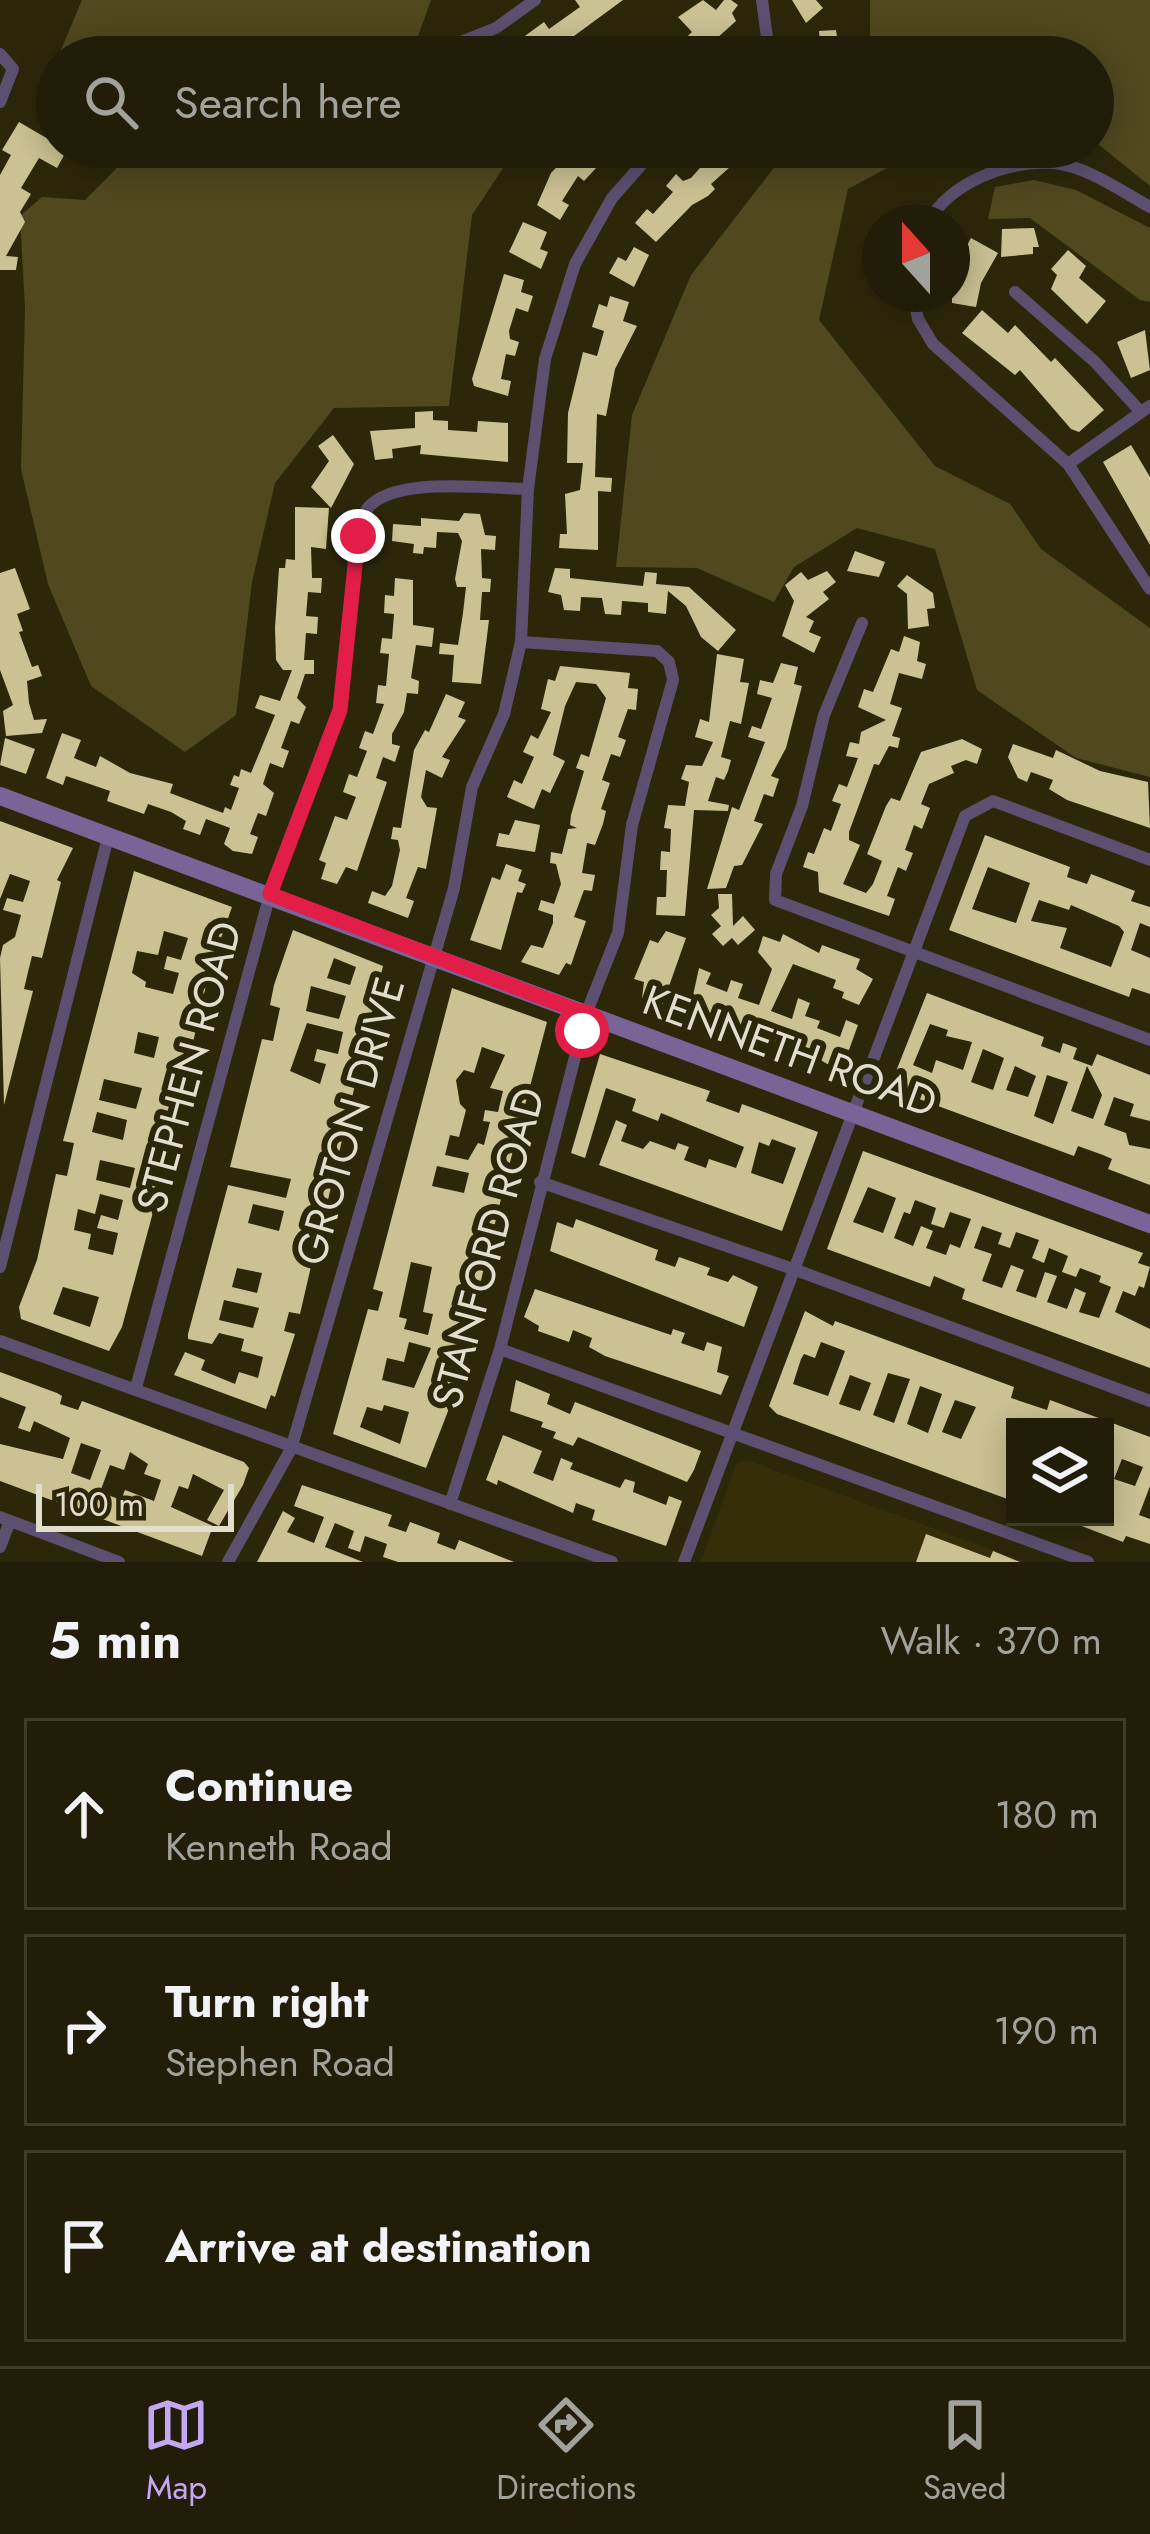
<!DOCTYPE html>
<meta charset="utf-8">
<style>
:root{--surface:#221d08;--page:#2a2612;--text:#f1f3f6;--muted:#a2a29c;--line:#3f3b29;--accent:#c4a7f1}
body{margin:0;font-family:Jost,sans-serif;background:var(--page);color:var(--text)}
.controls{position:absolute;right:36px;bottom:36px;display:grid;overflow:hidden;border-radius:0px;box-shadow:0 6px 30px #0003}
.controls button{width:108px;height:108px;display:grid;place-items:center;padding:0;border:0;border-bottom:3px solid var(--line);background:var(--surface);color:var(--text);font:60px sans-serif}
.compass{position:absolute;left:862px;top:204px;width:108px;height:108px;border-radius:50%;background:var(--surface);box-shadow:0 6px 30px #0003;rotate:339deg}
.scale{position:absolute;left:36px;bottom:30px;width:198px;box-sizing:border-box;padding-left:12px;border:6px solid #e2dece;border-top:0;font-size:33px;line-height:42px;white-space:nowrap;color:#e2dece;-webkit-text-stroke:9px #2d270a;paint-order:stroke}
.stop{position:absolute;width:36px;height:36px;margin:-27px;border:9px solid #e11d48;border-radius:50%;background:#fff}
.stop.end{background:#e11d48;border-color:#fff;box-shadow:0 3px 12px #0008}
.list{margin:0;padding:0;list-style:none}
h2{display:flex;justify-content:space-between;align-items:center;height:156px;margin:0;padding:0 48px;font-size:51px}
h2 small{font-size:39px;font-weight:400;color:var(--muted)}
.list li{display:grid;grid-template-columns:78px 1fr auto;gap:36px;align-items:center;box-sizing:border-box;height:192px;margin:0 24px 24px;padding:0 24px;border:3px solid var(--line);border-radius:0px}
.list b{display:block;font-size:45px;white-space:nowrap}
.list p{margin:0;font-size:39px;white-space:nowrap;color:var(--muted)}
.list em{font-size:39px;font-style:normal;color:var(--muted)}
.icon{flex:none;width:66px;height:66px;fill:none;stroke:currentColor;stroke-width:2;stroke-linecap:round;stroke-linejoin:round}
.map{position:relative;flex:none;width:1150px;height:1562px;overflow:hidden}
.search{position:absolute;background:var(--surface);box-shadow:0 6px 30px #0003;left:36px;right:36px;top:36px;height:132px;display:flex;align-items:center;gap:30px;box-sizing:border-box;padding:0 42px;border-radius:66px;color:var(--muted);font-size:45px}
.sheet{height:804px;background:var(--surface)}
nav{display:flex;justify-content:space-around;align-items:center;box-sizing:border-box;height:168px;border-top:3px solid var(--line);background:var(--surface);font-size:33px;color:var(--muted)}
nav a{display:grid;justify-items:center;gap:6px}
nav .on{color:var(--accent)}
.map>svg:first-child{display:block}
.built{fill:#362e08}
.green{fill:#514820}
.building{fill:#cbc193;fill-rule:evenodd}
.lines{fill:none;stroke-linecap:round;stroke-linejoin:round}
.street{stroke:#5c4f70;stroke-width:12}
.secondary{stroke:#796498;stroke-width:18}
.route{stroke:#e11d48;stroke-width:15}
.labels{text-anchor:middle;dominant-baseline:central;stroke-width:12;stroke-linejoin:round;paint-order:stroke}
.street-label{font-size:42px;fill:#e2dece;stroke:#2d270a}
</style>
<div class="map">
<svg width="1150" height="1562" viewBox="0 0 1150 1562">
<rect width="100%" height="100%" fill="#2d270a"/>
<path class="built" d="M747 1460 1025 1562H701L736 1464Z"/>
<path class="green" d="M82 0H431L418 36 427 57H58Z
M870 0H1150V186L1093 140V57H856L870 36Z
M104 147H517L472 215 449 406 334 408 275 483 252 582 236 715 185 752 91 686 48 584 21 469 25 308 20 216 42 197 85 200 116 169Z
M790 147H926L848 189 819 320 935 466 1010 504 1041 549 1150 628V777L1076 758 977 690 935 549 857 528 794 567 774 602 697 568 616 567 632 415 691 275Z
M1034 180 1076 190 1150 228V302L1140 300 1030 218 988 219 995 187Z"/>
<path class="building" d="M575 0H623L574 36 579 42 569 49 564 43 544 57H496L544 22 549 29 580 7Z
M703 0 716 10 724 0H731L738 5 732 13 736 21 696 57H666L692 32 678 17Z
M792 0H816L823 8 806 23Z
M836 30 840 57H792V48L820 47 819 31Z
M19 122 67 150 57 168 39 158 21 188 31 194 20 212 25 222 6 256 18 257 16 270H0V175L11 155 2 150Z
M576 147H602L590 161 597 167 584 181 578 176 562 201 569 205 560 220 537 205 551 173Z
M707 147H751L755 158 746 166 739 159 711 184 715 189 708 196 692 205 656 242 635 223 647 209 653 214 673 192 666 186 676 174 683 181 691 178 708 159 702 152Z
M523 222 547 232 540 249 548 252 541 269 509 252Z
M1034 228 1039 247H1033V254L1001 257 1002 229Z
M971 238 998 253 981 283 976 307 952 303V273Z
M634 247 649 255 634 287 609 273 618 257 626 261Z
M1068 250 1086 266 1079 278 1106 301 1087 324 1051 289 1057 275 1051 269Z
M504 274 524 280 521 292 533 296 528 312 516 308 509 331 510 339 519 342 515 356 506 354 501 379 511 381 508 396 474 386 472 379Z
M610 296 629 302 623 321 637 326 615 369 606 416 597 414 595 477 612 478 611 492 598 491V550L559 548 560 534H567L565 494 580 490 583 463H567L568 413 583 352 597 356 604 331 592 327 599 304 607 307Z
M982 310 1008 333 1015 325 1051 362 1055 358 1104 410 1079 432 1071 429 1020 370 1015 375 962 333Z
M1145 330 1150 370 1131 378 1117 342Z
M433 411V420L448 421V430L477 432 478 421 508 423V462L420 454 421 445 392 449 393 458 375 460 370 431 415 428V412Z
M333 435 354 464 331 508 311 487 329 461 318 446Z
M1131 445 1150 477V545L1103 462Z
M295 507 329 508 326 549 311 547 312 578H322L321 593 308 592 306 616 318 617 317 634 306 633 304 660H314V674H305L297 698 306 707 299 724 291 721 281 748 289 751 283 768 270 763 263 784 274 793 266 816 258 813 250 834 258 837 252 854 233 851 224 844 230 828 206 819 200 835 183 829 186 821 171 812 148 804 144 814 107 801 110 791 81 781 66 776 63 785 46 778 62 733 81 740 74 758 96 767 100 756 130 773 173 784 170 793 223 813 225 807 231 810 239 788 230 785 234 775 239 777 241 769 251 773 275 715 255 708 260 695 280 701 292 670H283L276 660 275 628 279 568H285L286 559 295 560Z
M464 513 480 514 485 535 496 536 495 550 481 549 482 578 491 579 490 592H482L480 620H489L481 684 452 682 454 655 439 654 440 643 458 645 463 613 466 587H457L455 579 462 541 458 533 437 532 436 548 424 547 423 554 413 553 414 544 392 541 393 524 421 526V518L459 521Z
M855 551 885 562 879 577 847 571Z
M15 568 30 609 17 614 23 631 19 632 32 667 38 665 42 676 27 681 29 703 34 720 47 719 42 733 6 736 3 711 13 705 0 670V573Z
M555 568 570 569V578L643 586 645 572 657 573 656 584 689 587 736 630 718 651 701 637 686 606 668 591 666 614 648 612V603L622 601 621 615 605 614 602 598 581 597 580 611 564 610 561 595 548 592Z
M827 571 836 582 823 592 829 599 806 617 814 621 809 632 821 637 814 653 782 636 794 601 785 585 801 572 808 580Z
M907 575 933 593 935 608 927 609 929 626 908 629 907 594 897 586Z
M395 578 413 580V625L434 628 432 647 416 645 411 678 419 681 418 694 407 693 404 712 392 734V744L400 746 395 762 383 757 376 778 387 782 357 871 346 867 337 884 321 879 326 863 319 860 335 816 347 820 356 797 343 792 349 774 357 777 367 751 359 748 365 731 373 734 384 704 376 703 378 685 386 686 389 654 380 653 382 638 392 639 394 614 384 613 385 595 394 596Z
M904 636 920 642 917 661 926 664 922 679 899 673 890 704 902 708 892 736 900 738 898 748 889 746 879 765 874 764 849 832V840L860 845 843 884 866 893 873 884 882 861 867 854 886 806 891 798 900 801 921 752 962 739 982 749 977 764 966 760 951 766 954 773 929 784 921 804 930 808 922 829 914 825 905 850 913 853 906 871 898 867 887 896 895 899 889 916 819 892 818 872 803 867 808 852 814 854 824 828 831 831 841 804 832 801 839 784 847 787 858 758 846 756 850 742 859 744 861 732 886 720 858 707 864 689 873 692 891 649 899 652Z
M717 654 744 659 740 682 749 683 741 724 730 721 721 757 731 760 728 771 724 780 716 777 708 801 729 805 728 811 694 810 685 916 656 915 657 897H666L667 870H660L661 851 670 852 671 829 664 828 668 805 685 806 689 782 681 779 686 765 702 766 713 742 695 737 700 719 709 722Z
M781 663 798 667 794 684 802 686 786 748 771 776 779 779 773 797 764 794 754 821 763 824 742 865 734 866 726 888 707 889 732 807 739 810 765 742 748 737 752 726 761 729 772 698 757 694 760 680 773 683Z
M560 666 630 673 628 688 638 689 636 710 628 709 618 737 626 740 620 757 611 754 602 780 610 783 601 809 606 811 603 824 595 845 587 843 582 873 595 875 592 891 584 890 574 917 586 921 571 965 566 963 559 975 521 962 531 945 543 948 553 923V915L538 910 541 900 554 904 561 884 556 864 550 863 551 852 562 854 568 829 577 828 570 825 571 815 584 771 576 768 581 754 589 757 606 698 596 684 576 682 565 706 553 755 565 761 550 793 542 789 534 809 507 797 514 780 522 784 534 757 523 752 531 735 538 739 551 712 541 709 548 679 555 681Z
M446 694 465 702 458 717 466 720 442 757 450 760 442 778 426 770 421 797 427 807 437 808 426 869 418 867 406 898 414 901 408 918 368 903 372 891 385 896 392 886 400 850 398 840 391 839 393 827 401 828 414 750 425 730 429 732Z
M5 738 35 749 26 774 0 765Z
M1013 744 1053 758 1056 750 1100 771 1148 782 1150 828 1067 800 1049 789 1053 780 1031 772 1027 782 1018 778 1008 757Z
M515 820 540 825 535 852 496 846 499 833 509 835Z
M0 821 73 848 57 880 61 882 42 958 32 956 28 972 24 989 33 991 4 1105 0 958 3 945 15 937 21 915 3 910 7 898 23 902 30 881 10 874 0 899Z
M985 835 1070 867 1067 877 1087 884 1091 874 1135 891 1131 901 1150 907V927L1140 923 1131 950 1150 958V994L1132 988 1129 997 949 930ZM988 867 1030 883 1016 923 972 909ZM1039 900 1069 910 1071 905 1119 926 1124 932 1111 967 1060 948 1067 928 1031 921Z
M506 864 522 870 518 881 526 884 522 893 517 892 501 950 470 940 492 877 500 880Z
M134 871 232 907 209 972 177 1113 166 1111 163 1120 157 1144 168 1146 152 1216 122 1327 109 1351 21 1319 19 1307 37 1260 56 1174 67 1176 74 1143 63 1141ZM164 931 188 938 181 960 167 956 164 969 179 973 173 994 145 987 146 982 132 973 137 951 158 955ZM138 1032 159 1037 154 1058 134 1053ZM104 1079 142 1088 136 1109 99 1100ZM97 1112 127 1120 123 1140 92 1132ZM100 1160 135 1168 130 1188 96 1180ZM100 1194 123 1200 118 1220 101 1215 97 1228 118 1233 113 1255 88 1249 91 1234 74 1230 78 1209 95 1214ZM63 1287 99 1297 90 1327 53 1314Z
M718 894H732L733 926 743 916 755 930 738 945 732 938 723 946 712 934 721 926 711 915 719 908Z
M293 930 383 966 327 1204 317 1201 309 1234 318 1236 300 1314 289 1312 284 1331 295 1334 275 1397 271 1395 266 1409 174 1375 185 1352 205 1360 201 1370 235 1384 239 1372 258 1378 263 1357 241 1351 244 1339 219 1333 212 1344 188 1339V1334L228 1185 286 1198 291 1179 230 1167 262 1039 273 1041 280 1008 270 1005 274 985ZM334 958 356 967 350 985 327 978ZM311 986 346 996 339 1019 306 1011ZM307 1023 343 1032 338 1054 317 1049 314 1061 326 1064 320 1084 290 1071ZM253 1204 284 1211 279 1231 248 1223ZM237 1268 262 1273 257 1293 232 1287ZM224 1300 259 1308 253 1328 219 1320Z
M666 931 686 938 662 1006 642 998 644 982 634 979 650 940 658 943Z
M783 934 819 953 822 945 860 959 856 969 873 979 859 1005 842 998 844 992 833 988 836 980 793 964 771 1011 792 1019 798 998 810 1003 805 1016 820 1021 817 1028 840 1037 846 1020 858 1025 841 1072 812 1055 689 1014 699 968 711 973 706 984 727 992 731 980 743 984 738 998 759 1005 772 969 758 952 763 936 780 942Z
M452 988 547 1022 509 1166 499 1163 496 1173 490 1196 501 1199 450 1406 426 1468 333 1434 368 1309 378 1311 383 1292 373 1289ZM482 1047 505 1055 490 1088 503 1091 498 1112 485 1110 483 1121 490 1122 484 1145 478 1143 468 1160 445 1155 450 1135 459 1137 466 1110 460 1104 456 1080 464 1070 474 1073ZM437 1166 469 1173 464 1193 432 1186ZM411 1262 432 1267 423 1312 433 1314 428 1335 404 1329 407 1319 399 1317ZM409 1342 431 1348 414 1388 382 1380 387 1358 404 1362ZM384 1405 409 1412 400 1444 360 1427 367 1407 382 1411Z
M927 993 1044 1037 1041 1046 1060 1053 1063 1043 1077 1048 1073 1059 1092 1066 1097 1054 1150 1075V1121L1130 1116 1134 1104 1114 1097 1104 1125 1126 1133 1129 1145 1150 1149V1185L1108 1169 1112 1159 1103 1155 1078 1146 1074 1156 900 1092 891 1084ZM930 1024 948 1030 946 1036 972 1042 963 1070 936 1060 932 1073 913 1065ZM983 1049 1004 1058 993 1090 971 1082ZM1015 1066 1036 1076 1028 1097 1006 1090ZM1087 1066 1102 1095 1093 1119 1071 1111ZM1047 1075 1068 1082 1053 1124 1034 1116Z
M600 1054 710 1091 706 1101 739 1113 742 1104 818 1132 782 1231 599 1165 616 1120 627 1125 621 1141 643 1149 650 1141 675 1150 678 1143 689 1147 684 1160 706 1168 709 1159 736 1168 744 1147 661 1113 658 1121 632 1111 636 1099 606 1088 585 1158 571 1153ZM772 1139 796 1148 783 1184 751 1173 759 1142 769 1146Z
M863 1151 1143 1253 1138 1263 1150 1267 1144 1288 1139 1286 1135 1296 1123 1291 1115 1312 1150 1329V1368L962 1299 965 1289 934 1276 930 1287 827 1249ZM868 1187 896 1198 883 1233 853 1222ZM915 1200 936 1208 931 1224 944 1228 950 1212 971 1219 960 1248 950 1244 946 1255 926 1248 933 1231 921 1226 913 1246 894 1238 904 1212 910 1214ZM982 1226 1002 1233 998 1244 1010 1248 1016 1232 1039 1240 1032 1258 1044 1263 1049 1248 1068 1256 1062 1272 1076 1277 1080 1268 1101 1276 1099 1282 1111 1287 1099 1318 1079 1312 1086 1293 1075 1288 1067 1309 1047 1302 1057 1276 1045 1272 1036 1298 1016 1291 1024 1270 1011 1265 1002 1288 982 1281 992 1254 974 1248Z
M576 1219 658 1250 655 1260 675 1267 679 1257 710 1268 707 1275 728 1282 733 1275 758 1287 744 1327 550 1251 557 1222 573 1228Z
M535 1289 671 1335 673 1329 685 1333 681 1343 704 1351 707 1342 722 1347 717 1372 729 1376 721 1395 605 1356 589 1347 592 1338 573 1330 569 1342 538 1331 539 1326 524 1317Z
M805 1311 833 1326 835 1321 1014 1387 1011 1398 1047 1410 1050 1400 1150 1437V1486L1139 1515 1150 1519V1544L1126 1536 1123 1542 1061 1518 1105 1517 1110 1498 1105 1501 1110 1455 1105 1453V1427H1015L1006 1459 1015 1462 1010 1500 777 1414 769 1406ZM821 1342 845 1351 828 1396 793 1384 801 1359 804 1354 815 1358ZM888 1373 910 1379 894 1423 873 1415ZM850 1375 871 1383 860 1411 839 1404ZM920 1386 942 1394 928 1433 907 1424ZM955 1400 976 1407 961 1439 942 1432ZM1122 1459 1143 1467 1135 1486 1114 1479Z
M0 1372 57 1393 62 1396 60 1404 78 1410 82 1401 244 1462 249 1468 243 1485 219 1526 207 1520 224 1490 193 1474 188 1489 179 1486 171 1507 213 1526 202 1556 0 1481V1444L63 1459 70 1438 34 1421 30 1432 18 1428 26 1407 0 1397ZM81 1443 101 1450 90 1480 71 1473ZM130 1452 148 1464 144 1474 161 1480 154 1501 125 1490 121 1500 100 1492 110 1465 124 1470Z
M516 1380 550 1394 547 1404 570 1414 575 1402 701 1451 694 1470 687 1482 578 1437 573 1446 553 1438 556 1432 541 1427 543 1422 510 1411Z
M503 1435 542 1451 533 1473 553 1481 561 1458 573 1463 570 1469 620 1488 625 1479 635 1482 633 1492 666 1505 669 1496 682 1501 666 1546 592 1520 595 1510 576 1503 573 1513 498 1480 497 1485 486 1480Z
M302 1485 392 1515 388 1526 406 1532 410 1522 440 1533 437 1543 455 1550 459 1540 514 1562H398L383 1557 387 1544 365 1536 360 1552 348 1548 354 1531 335 1523 325 1547 363 1562H257L283 1511 295 1518 287 1532 314 1543 324 1517 294 1506Z
M926 1534 990 1558 993 1551 1020 1562H916Z"/>
<g class="lines">
<path class="street" d="M458 43 496 28 535 0
M0 54 13 69 0 102
M755 57 768 45 762 0
M928 222C951 182 1008 160 1053 163 1087 166 1121 191 1150 207
M1015 292 1095 362 1140 411
M913 294 918 319 933 344 1068 464 1150 589
M1068 464 1150 406
M862 623 824 715 802 806 776 874 775 900 1150 1040
M540 1182 796 1270 1150 1401
M0 1267 108 837
M0 1341 612 1562
M500 1349 1088 1562
M136 1388 270 894 340 710 358 536C360 528 362 516 367 509 393 475 489 489 528 489
M450 1504 500 1349 586 1014 618 933 632 825 673 680 669 662 657 651 521 642
M0 1517 119 1562
M0 1547 10 1521
M228 1562 291 1449 454 888 472 787 504 714 521 642 528 489 545 359 575 264 612 198 657 147
M684 1562 965 816 993 801 1150 860"/>
<path class="secondary" d="M0 796 1150 1224"/>
</g>
<g class="lines">
<path class="route" d="M358 536 340 710 270 894 586 1014 582 1031"/>
</g>
<g class="labels">
<g class="street-label">
<text transform="translate(790 1051) rotate(20)">KENNETH ROAD</text>
<text transform="translate(189 1067) rotate(-75)">STEPHEN ROAD</text>
<text transform="translate(350 1121) rotate(-74)">GROTON DRIVE</text>
<text transform="translate(488 1248) rotate(-75)">STANFORD ROAD</text>
</g>
</g>
</svg>
<div class="controls">
<button><svg class="icon" aria-label="layers" viewBox="0 0 24 24"><path d="M12 4l9 5-9 5-9-5zM3 14l9 5 9-5"/></svg></button>
</div>
<svg class="compass" viewBox="-18 -18 36 36"><path d="M0-13l5 13h-10z" fill="#e53935"/><path d="M0 13l5-13h-10z" fill="#a2a29c"/></svg>
<div class="scale">100 m</div>
<div class="stop" style="left:582px;top:1031px"></div>
<div class="stop end" style="left:358px;top:536px"></div>
<div class="search"><svg class="icon" aria-label="search" viewBox="0 0 24 24"><circle cx="10" cy="10" r="6"/><path d="M15 15l6 6"/></svg>Search here</div>
</div>
<section class="sheet">
<h2>5 min<small>Walk · 370 m</small></h2>
<ul class="list">
<li><svg class="icon" aria-label="ahead" viewBox="0 0 24 24"><path d="M12 20V5M6 11l6-6 6 6"/></svg><div><b>Continue</b><p>Kenneth Road</p></div><em>180 m</em></li>
<li><svg class="icon" aria-label="right" viewBox="0 0 24 24"><path d="M7 20v-9h11M14 6l5 5-5 5"/></svg><div><b>Turn right</b><p>Stephen Road</p></div><em>190 m</em></li>
<li><svg class="icon" aria-label="arrive" viewBox="0 0 24 24"><path d="M6 21V4h12l-3 4 3 4H6"/></svg><div><b>Arrive at destination</b></div></li>
</ul>
</section>
<nav>
<a class="on"><svg class="icon" aria-label="map" viewBox="0 0 24 24"><path d="M3 6l6-2 6 2 6-2v14l-6 2-6-2-6 2zM9 4v14M15 6v14"/></svg>Map</a>
<a><svg class="icon" aria-label="directions" viewBox="0 0 24 24"><path d="M12 3l9 9-9 9-9-9zM9 14v-3h6M13 9l2 2-2 2"/></svg>Directions</a>
<a><svg class="icon" aria-label="saved" viewBox="0 0 24 24"><path d="M7 4h10v16l-5-4-5 4z"/></svg>Saved</a>
</nav>
